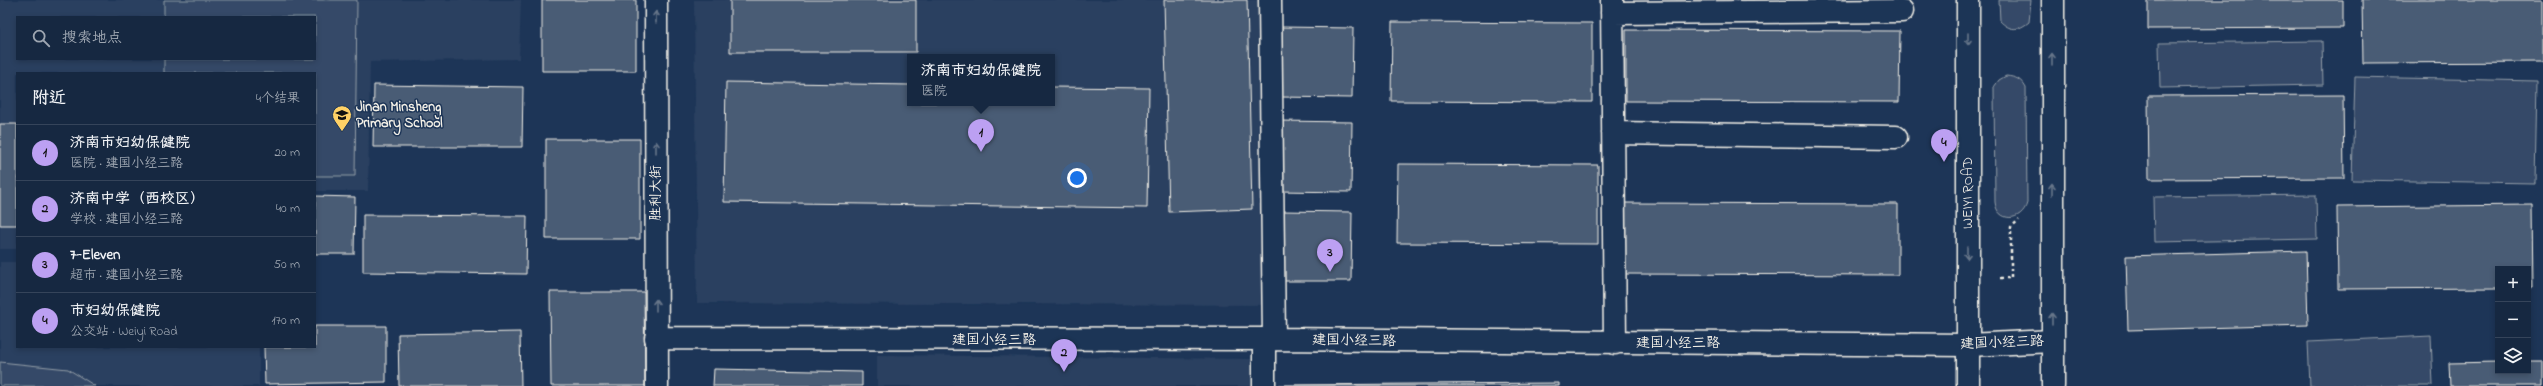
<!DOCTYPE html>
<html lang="zh">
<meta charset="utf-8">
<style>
:root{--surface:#162841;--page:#1f3048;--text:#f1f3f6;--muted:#9ea6b1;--line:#35445a;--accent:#bca0f2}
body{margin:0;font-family:"Indie Flower","LXGW WenKai TC",sans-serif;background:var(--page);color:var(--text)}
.controls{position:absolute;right:12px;bottom:12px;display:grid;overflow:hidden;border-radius:0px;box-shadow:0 2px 6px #0003}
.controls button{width:36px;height:36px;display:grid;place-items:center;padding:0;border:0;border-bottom:1px solid var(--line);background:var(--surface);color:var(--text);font:20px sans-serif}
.you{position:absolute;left:1077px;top:178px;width:14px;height:14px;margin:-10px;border:3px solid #fff;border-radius:50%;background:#1a73e8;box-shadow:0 0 0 6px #1a73e833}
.badge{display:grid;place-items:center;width:26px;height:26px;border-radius:50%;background:var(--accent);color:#111;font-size:13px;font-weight:700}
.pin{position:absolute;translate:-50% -33px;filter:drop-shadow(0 1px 2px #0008)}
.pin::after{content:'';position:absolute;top:21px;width:14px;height:12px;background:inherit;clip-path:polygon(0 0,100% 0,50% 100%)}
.popup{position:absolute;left:907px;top:54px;width:148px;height:52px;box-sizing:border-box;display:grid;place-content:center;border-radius:0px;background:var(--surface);filter:drop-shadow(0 1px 3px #0005);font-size:13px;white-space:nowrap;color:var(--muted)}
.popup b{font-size:15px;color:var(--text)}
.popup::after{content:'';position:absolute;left:50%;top:100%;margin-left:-8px;border:8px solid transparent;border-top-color:var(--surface)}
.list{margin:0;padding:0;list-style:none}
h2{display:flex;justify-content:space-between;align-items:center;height:52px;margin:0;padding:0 16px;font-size:17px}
h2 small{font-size:13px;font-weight:400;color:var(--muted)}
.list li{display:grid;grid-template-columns:26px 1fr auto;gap:12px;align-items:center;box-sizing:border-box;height:56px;padding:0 16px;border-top:1px solid var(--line)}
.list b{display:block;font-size:15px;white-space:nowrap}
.list p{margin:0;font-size:13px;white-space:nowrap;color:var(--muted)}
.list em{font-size:13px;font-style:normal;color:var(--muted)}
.icon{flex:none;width:22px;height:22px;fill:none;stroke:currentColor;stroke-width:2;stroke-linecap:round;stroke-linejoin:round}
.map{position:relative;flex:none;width:2543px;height:386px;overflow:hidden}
.search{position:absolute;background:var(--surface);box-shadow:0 2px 6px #0003;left:16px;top:16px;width:300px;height:44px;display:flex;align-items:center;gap:10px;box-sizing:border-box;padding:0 14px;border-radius:0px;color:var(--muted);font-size:15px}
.panel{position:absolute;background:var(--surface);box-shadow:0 2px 6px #0003;left:16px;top:72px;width:300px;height:276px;border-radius:0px}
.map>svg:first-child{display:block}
.built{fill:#2a4060;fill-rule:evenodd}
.green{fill:#354a67;stroke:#949ea8}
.building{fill:#485b74;stroke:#f4f1e8}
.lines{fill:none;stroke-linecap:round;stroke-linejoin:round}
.minor-casing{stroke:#f4f1e8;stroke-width:25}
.major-casing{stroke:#f4f1e8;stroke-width:25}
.path{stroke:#f4f1e8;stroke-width:2.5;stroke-dasharray:3 3;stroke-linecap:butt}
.minor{stroke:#1d3557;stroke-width:22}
.major{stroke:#1d3557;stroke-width:22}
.oneway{stroke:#68778a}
.labels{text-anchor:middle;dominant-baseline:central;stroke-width:3;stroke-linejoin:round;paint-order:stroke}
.poi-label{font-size:14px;font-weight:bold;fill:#f4f1e8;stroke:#1d3557;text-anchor:start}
.street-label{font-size:14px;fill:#f4f1e8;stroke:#1d3557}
</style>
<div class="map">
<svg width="2543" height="386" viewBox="0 0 2543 386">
<rect width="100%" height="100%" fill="#1d3557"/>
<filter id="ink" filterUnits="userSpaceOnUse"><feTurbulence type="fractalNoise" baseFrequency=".025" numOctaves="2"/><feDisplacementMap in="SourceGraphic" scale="8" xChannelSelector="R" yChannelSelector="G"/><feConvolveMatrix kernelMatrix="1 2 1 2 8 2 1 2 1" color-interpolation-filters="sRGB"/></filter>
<g filter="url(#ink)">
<path class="built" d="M0 0H521L519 59 370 62 368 191H315V73H17V249H0ZM17 17H315V59H17Z
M694 0H1261L1273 305 697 303ZM910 57H1052V103H910Z
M0 262H17V347H259V386H0Z
M877 355 1251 359V386H877Z"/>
<path class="green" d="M164 0H357L355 176H315V73H164V59H315V17H164Z
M1999 0H2031L2029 22C2018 31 2010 31 2000 21Z
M2322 41 2323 85 2160 88 2159 43Z
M2006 76C2016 77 2021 79 2026 88L2027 203C2022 222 1997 223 1995 202L1994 87 1999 80Z
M2355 77 2537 81 2535 183 2352 180Z
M2316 195 2317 239 2154 242 2153 197Z
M2431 336 2433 386H2310L2308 342Z
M0 362 68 369 95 386H0Z"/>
<path class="building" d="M542 0H636V71H542Z
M730 0H916V52H730Z
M1164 0H1247L1252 209 1169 212Z
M2148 0H2343V28L2148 29Z
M2362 0H2543V62L2363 63Z
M1392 22 1592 23V102L1391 101Z
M1282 27 1353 28 1352 98 1280 97Z
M1626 30 1900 31 1899 102 1626 101Z
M726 82 910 85V103H1052V87L1149 88 1147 208 724 202Z
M374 85 523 87 522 147H373Z
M2343 95 2344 178 2149 179 2148 96Z
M1280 121 1352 122 1351 192 1279 191Z
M0 124H17V225H0Z
M546 139H640V239H546Z
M1398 164 1598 165V244L1397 243Z
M315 196 355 197 354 254H315Z
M1625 203 1898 204V275L1624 274Z
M2532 205 2533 288H2528V269H2498V288L2338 289 2337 207Z
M1281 211 1352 212 1351 281H1280Z
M363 215 527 216 526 274 363 272Z
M2306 251 2308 325 2128 330 2126 256Z
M550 292H644L645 386H551Z
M315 326H386V382L265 384 264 347H315Z
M520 332 521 386H399L398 334Z
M2528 361H2543V386H2450L2449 363 2498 362V371H2528Z
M714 369 862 372V386H713Z
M1559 383V386H1279V385Z"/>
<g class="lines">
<defs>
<path id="minor" d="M656 0 657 386
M1270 0 1274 339
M1612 0 1615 343
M1612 13 1902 11
M1613 133 1896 137
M656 338 1274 339 1968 345 2052 341
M1264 386V341"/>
<path id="major" d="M2053 0V386
M1968 386V0"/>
</defs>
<use href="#minor" class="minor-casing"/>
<use href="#major" class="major-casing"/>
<path class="path" d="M2000 278H2011V227L2019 220"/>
<use href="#minor" class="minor"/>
<use href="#major" class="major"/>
</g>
<defs><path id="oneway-shaft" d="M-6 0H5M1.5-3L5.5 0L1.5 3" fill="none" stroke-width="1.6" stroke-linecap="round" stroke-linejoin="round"/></defs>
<g class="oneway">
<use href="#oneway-shaft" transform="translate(656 17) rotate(-90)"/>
<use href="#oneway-shaft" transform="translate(1968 39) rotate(90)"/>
<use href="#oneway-shaft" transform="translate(2052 59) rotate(-90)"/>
<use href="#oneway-shaft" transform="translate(656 147) rotate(-90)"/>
<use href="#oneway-shaft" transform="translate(2052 189) rotate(-90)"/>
<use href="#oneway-shaft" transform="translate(1967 253) rotate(90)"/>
<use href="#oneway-shaft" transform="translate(656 305) rotate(-90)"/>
<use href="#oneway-shaft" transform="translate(2052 319) rotate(-90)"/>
</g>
</g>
<defs>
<symbol id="school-pin" viewBox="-11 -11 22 30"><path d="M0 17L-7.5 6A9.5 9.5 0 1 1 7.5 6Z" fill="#ffd166" stroke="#1d3557"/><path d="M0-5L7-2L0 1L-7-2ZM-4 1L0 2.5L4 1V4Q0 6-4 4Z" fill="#111"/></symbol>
</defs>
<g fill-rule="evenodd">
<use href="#school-pin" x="331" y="104" width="22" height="30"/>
</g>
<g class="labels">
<g class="poi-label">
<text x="356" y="107">Jinan Minsheng<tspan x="356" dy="16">Primary School</tspan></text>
</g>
<g class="street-label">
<text transform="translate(656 193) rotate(-90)">胜利大街</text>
<text transform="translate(1968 193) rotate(-90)">WEIYI ROAD</text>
<text x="994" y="340">建国小经三路</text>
<text transform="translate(1354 341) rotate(1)">建国小经三路</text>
<text x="1678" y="343">建国小经三路</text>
<text transform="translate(2002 343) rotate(-2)">建国小经三路</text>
</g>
</g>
</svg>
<div class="controls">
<button>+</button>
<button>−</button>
<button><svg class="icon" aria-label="layers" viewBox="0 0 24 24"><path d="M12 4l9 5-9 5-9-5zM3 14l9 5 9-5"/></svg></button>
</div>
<div class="you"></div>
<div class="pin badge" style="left:981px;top:152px">1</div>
<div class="popup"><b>济南市妇幼保健院</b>医院</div>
<div class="pin badge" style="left:1064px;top:372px">2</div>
<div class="pin badge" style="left:1330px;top:272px">3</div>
<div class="pin badge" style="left:1944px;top:162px">4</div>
<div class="search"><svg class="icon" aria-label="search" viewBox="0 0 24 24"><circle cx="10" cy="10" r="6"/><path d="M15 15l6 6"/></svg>搜索地点</div>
<section class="panel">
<h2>附近<small>4个结果</small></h2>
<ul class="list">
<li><span class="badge">1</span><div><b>济南市妇幼保健院</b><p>医院 · 建国小经三路</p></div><em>20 m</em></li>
<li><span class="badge">2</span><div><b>济南中学（西校区）</b><p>学校 · 建国小经三路</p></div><em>40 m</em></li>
<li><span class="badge">3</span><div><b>7-Eleven</b><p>超市 · 建国小经三路</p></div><em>50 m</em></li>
<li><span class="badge">4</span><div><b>市妇幼保健院</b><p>公交站 · Weiyi Road</p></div><em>170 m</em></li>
</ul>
</section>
</div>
